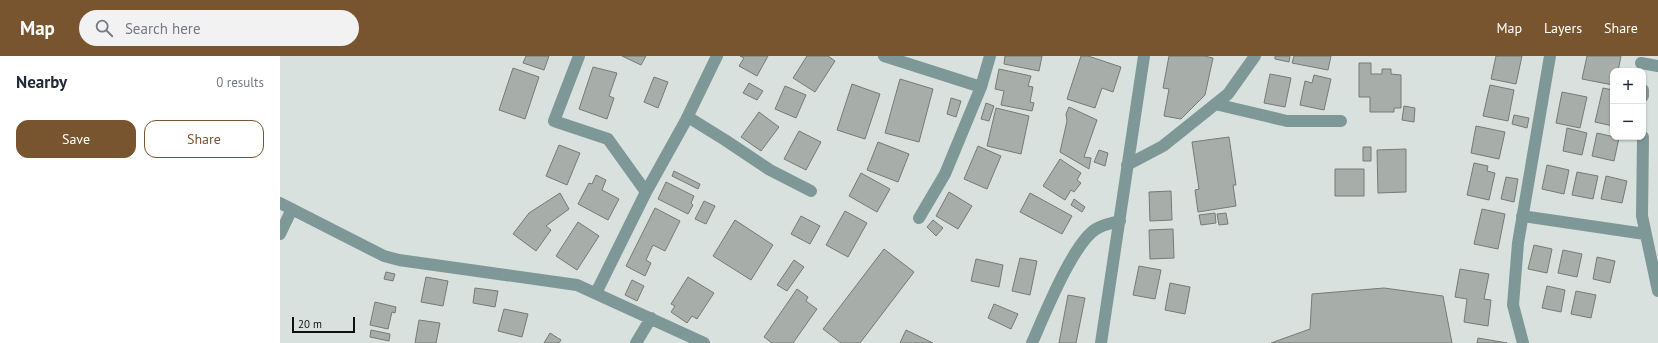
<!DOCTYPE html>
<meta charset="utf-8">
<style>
:root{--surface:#fff;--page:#f2f2f3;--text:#1f2937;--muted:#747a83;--line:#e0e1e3;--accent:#79552f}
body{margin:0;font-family:"PT Sans",sans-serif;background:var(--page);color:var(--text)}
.controls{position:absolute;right:12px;top:12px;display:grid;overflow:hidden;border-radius:8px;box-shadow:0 1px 3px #0004}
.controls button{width:36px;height:36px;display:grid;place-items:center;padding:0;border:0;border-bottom:1px solid var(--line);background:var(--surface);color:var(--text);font:20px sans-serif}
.scale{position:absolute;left:12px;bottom:10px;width:63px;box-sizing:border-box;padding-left:4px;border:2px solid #0e1110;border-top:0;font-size:11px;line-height:14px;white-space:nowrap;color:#0e1110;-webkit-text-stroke:3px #d9e1de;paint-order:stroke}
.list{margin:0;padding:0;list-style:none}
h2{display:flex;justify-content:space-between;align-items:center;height:52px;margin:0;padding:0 16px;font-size:17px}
h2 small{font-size:13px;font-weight:400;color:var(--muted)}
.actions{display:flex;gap:8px;padding:12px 16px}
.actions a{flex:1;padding:9px 0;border:1px solid var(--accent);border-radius:12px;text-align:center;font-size:14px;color:var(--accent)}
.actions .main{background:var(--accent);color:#fff}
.icon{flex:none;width:22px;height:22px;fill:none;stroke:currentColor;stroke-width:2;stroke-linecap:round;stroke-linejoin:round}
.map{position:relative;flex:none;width:1378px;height:287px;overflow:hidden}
header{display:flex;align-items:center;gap:24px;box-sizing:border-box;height:56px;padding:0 20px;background:var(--accent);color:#fff}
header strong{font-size:19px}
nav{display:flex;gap:22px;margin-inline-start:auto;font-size:14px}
.search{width:280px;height:36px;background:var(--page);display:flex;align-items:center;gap:10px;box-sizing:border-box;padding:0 14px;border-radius:22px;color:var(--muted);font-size:15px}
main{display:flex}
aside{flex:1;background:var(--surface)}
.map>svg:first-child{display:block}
.building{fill:#a7ada8;stroke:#757b76}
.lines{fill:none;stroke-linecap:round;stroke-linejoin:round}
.minor{stroke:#7e9897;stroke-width:12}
</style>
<header>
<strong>Map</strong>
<div class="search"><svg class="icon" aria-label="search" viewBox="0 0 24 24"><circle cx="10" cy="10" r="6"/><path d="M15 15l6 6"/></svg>Search here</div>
<nav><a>Map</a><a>Layers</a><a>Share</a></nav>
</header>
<main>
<aside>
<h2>Nearby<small>0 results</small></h2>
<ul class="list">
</ul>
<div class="actions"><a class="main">Save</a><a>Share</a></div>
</aside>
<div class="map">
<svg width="1378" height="287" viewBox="0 0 1378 287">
<rect width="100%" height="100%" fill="#d9e1de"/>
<path class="building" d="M246 0H269L264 14 243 7Z
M342 0H366L361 9Z
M460 0H488L477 20 459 10 464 2Z
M527 0H548L555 5 535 36 513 22Z
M725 0H762L759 15 724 8Z
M801 0H808L841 11 833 36 822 32 815 52 787 43Z
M889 0H924L933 2 925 39 901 63 884 60 889 33 883 32Z
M995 0H1010L1009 6 995 3Z
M1014 0H1051L1048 14 1012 7Z
M1216 0H1242L1236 28 1211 23Z
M1307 0H1341L1338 15H1333V29L1302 23Z
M1079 7H1091V18H1102V13H1111V18L1121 19V52H1114V56H1090V41H1079Z
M313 11 337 17 329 40 334 42 327 63 299 53Z
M233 12 259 21 245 63 219 54Z
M719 13 751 20 748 30 753 31 750 46 754 47 752 55 721 49 724 35 715 33Z
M990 18 1011 22 1005 51 984 47Z
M1034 19 1051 23 1044 54 1020 49 1025 25 1032 27Z
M374 21 388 26 378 52 364 46Z
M620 23 653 33 639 86 605 77Z
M469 27 483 35 477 44 463 37Z
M572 28 600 38 585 83 557 74Z
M1210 29 1234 34 1228 65 1203 60Z
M505 30 526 39 516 62 495 53Z
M1323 32 1333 34V70L1315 66Z
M1282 36 1307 41 1300 72 1276 67Z
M671 42 681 45 676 61 667 58Z
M706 47 714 50 709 65 701 63Z
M1124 50 1135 52 1134 66 1122 64Z
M789 51 817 64 804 101 811 102 809 113 780 96 787 65 786 58Z
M716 52 749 60 741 98 707 90Z
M479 56 499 71 481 95 461 81Z
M1234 59 1249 62 1247 72 1232 68Z
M1196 70 1225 76 1219 103 1191 97Z
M1287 72 1307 77 1302 99 1283 95Z
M519 75 541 86 526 114 504 103Z
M1317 77 1339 82 1334 105 1312 100Z
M949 81 956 129H953L956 150 918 156 915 134 919 133 912 86Z
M598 86 629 98 618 126 587 114Z
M279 89 300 97 287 129 266 120Z
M698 90 721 100 707 133 684 123Z
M1083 91H1091V105H1083Z
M1126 93V136L1098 137 1097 94Z
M819 94 828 97 825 110 814 106Z
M780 103 801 117 797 124 801 127 794 136 791 134 785 144 763 130Z
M1194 107 1208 110 1207 115 1215 117 1209 144 1187 139Z
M1267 109 1289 114 1284 138 1262 133Z
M1055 113H1084V140H1055Z
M394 115 420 128 418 133 392 120Z
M1297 116 1318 120 1313 143 1292 139Z
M581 117 610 133 597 156 569 140Z
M316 119 326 124 322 134 339 143 328 164 298 148 309 127 312 128Z
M1326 120 1347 125 1342 147 1321 143Z
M1226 121 1238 123 1234 146 1221 143Z
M386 126 414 140 411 147 413 149 408 158 378 143Z
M891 135 892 164 870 165 869 136Z
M669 136 692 150 678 173 656 160Z
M280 137 289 153 266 170 271 174 256 195 233 178 249 157Z
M750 137 792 160 782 178 740 156Z
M794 143 805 151 802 156 791 149Z
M424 145 435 150 426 168 415 163Z
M375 152 400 165 385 195 373 189 366 204 371 207 365 220 346 210Z
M1202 153 1225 158 1218 193 1194 188Z
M565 155 587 167 568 201 546 189Z
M935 157 936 167 921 169 919 159Z
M946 157 948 168 939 169 937 158Z
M521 160 540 170 530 188 511 178Z
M455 164 493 189 471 224 433 200Z
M653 164 663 172 656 180 647 171Z
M298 166 319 180 297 214 276 200Z
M893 173 894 202 870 203 869 174Z
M1254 189 1272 193 1267 217 1248 213Z
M604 193 634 216 580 287H561L543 273Z
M1283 194 1302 198 1297 221 1278 217Z
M1317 201 1335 205 1330 227 1313 223Z
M740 202 757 205 750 239 732 235Z
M696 203 723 209 719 231 691 225Z
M514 204 524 211 507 235 497 229Z
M859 210 881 214 875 243 853 239Z
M1180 213 1209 218 1204 243 1211 244 1208 270 1184 266 1187 243 1175 241Z
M106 216 115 218 113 225 104 223Z
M146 221 168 225 163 250 141 246Z
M408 221 434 237 417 263 412 260 407 267 391 256 395 250 391 248Z
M352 224 364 230 357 245 345 239Z
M890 227 910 231 905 258 885 254Z
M1267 230 1285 234 1281 256 1262 252Z
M195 232 218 235 215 251 193 247Z
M1104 232 1163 240 1172 287H991L1030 273 1032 238Z
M517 233 528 241 526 245 537 253 513 287H492L484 281Z
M1296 235 1316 239 1311 262 1291 258Z
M788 239 805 242 796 287H779Z
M95 246 116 251 115 257 112 256 108 273 90 269Z
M714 248 738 258 731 273 708 262Z
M224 253 248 258 242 281 218 275Z
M139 264 160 267 156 287H135Z
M91 274 110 278 109 285 90 281Z
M626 274 653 287H620Z
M270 277 281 284 279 287H264Z
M1198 282 1227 287H1197Z"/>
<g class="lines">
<path class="minor" d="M299 0 274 65 328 83 366 136
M604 0 701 31
M1361 7 1378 10
M1363 34V40
M935 48 1007 65H1061
M408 61 445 84 490 114 531 135
M1363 81 1362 160 1378 235
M847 109 883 90 948 38 975 0
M0 147 104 200 119 204 297 229 424 287
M1242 160 1365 178
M639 162 665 118 701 31 710 0
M0 178 12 153
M316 237 366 136 405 66 437 0
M356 287 371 262
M752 287C764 260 793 187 816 173 824 168 832 167 840 165
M821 287 864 0
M1243 287 1233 249 1238 187 1270 0"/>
</g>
</svg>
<div class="controls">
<button>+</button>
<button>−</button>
</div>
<div class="scale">20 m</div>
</div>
</main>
